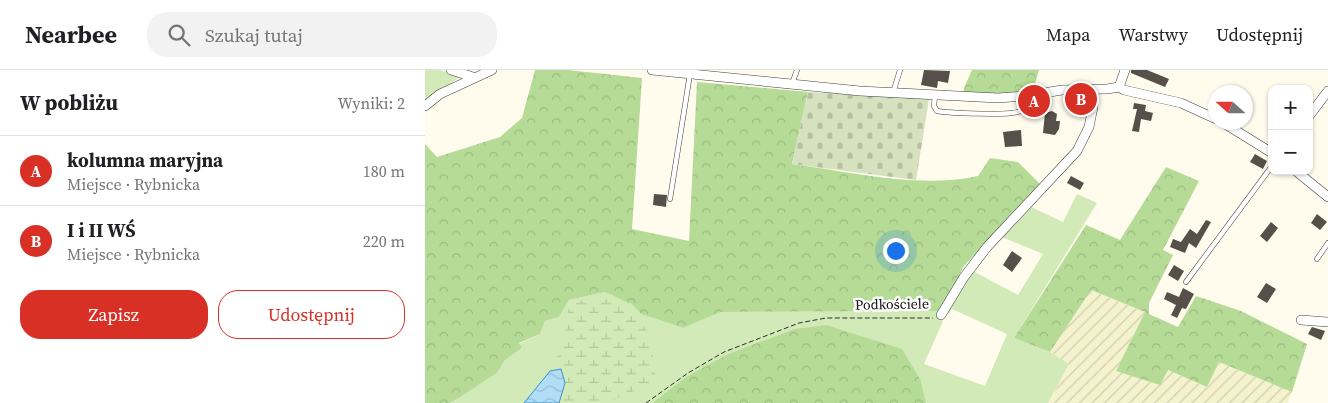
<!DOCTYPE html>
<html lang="pl">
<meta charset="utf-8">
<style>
:root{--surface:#fff;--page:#f2f2f2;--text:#202124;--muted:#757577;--line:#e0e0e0;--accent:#d93025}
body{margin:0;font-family:"Source Serif 4",serif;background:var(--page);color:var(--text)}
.controls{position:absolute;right:15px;top:15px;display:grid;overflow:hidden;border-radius:10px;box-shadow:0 1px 4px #0004}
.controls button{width:45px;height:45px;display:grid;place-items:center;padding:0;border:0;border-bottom:1px solid var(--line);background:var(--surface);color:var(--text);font:25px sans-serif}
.compass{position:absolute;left:783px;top:15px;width:45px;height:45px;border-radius:50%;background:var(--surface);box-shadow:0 1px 4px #0004;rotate:291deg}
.you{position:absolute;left:470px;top:180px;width:18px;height:18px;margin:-12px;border:4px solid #fff;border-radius:50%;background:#1a73e8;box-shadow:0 0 0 8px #1a73e833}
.badge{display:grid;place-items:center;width:32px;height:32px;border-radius:50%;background:var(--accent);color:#fff;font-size:16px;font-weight:700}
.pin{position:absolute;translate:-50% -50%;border:2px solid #fff;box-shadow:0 1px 5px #0006}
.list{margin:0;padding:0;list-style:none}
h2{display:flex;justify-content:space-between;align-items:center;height:65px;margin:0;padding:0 20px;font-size:21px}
h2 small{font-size:16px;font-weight:400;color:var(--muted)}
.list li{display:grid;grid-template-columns:32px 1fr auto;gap:15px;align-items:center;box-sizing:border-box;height:70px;padding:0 20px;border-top:1px solid var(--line)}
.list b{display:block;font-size:19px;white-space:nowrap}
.list p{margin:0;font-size:16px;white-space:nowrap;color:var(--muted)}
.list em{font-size:16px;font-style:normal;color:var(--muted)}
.actions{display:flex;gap:10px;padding:15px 20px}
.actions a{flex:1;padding:11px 0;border:1px solid var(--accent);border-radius:20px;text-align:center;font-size:18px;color:var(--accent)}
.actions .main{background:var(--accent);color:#fff}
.icon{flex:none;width:28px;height:28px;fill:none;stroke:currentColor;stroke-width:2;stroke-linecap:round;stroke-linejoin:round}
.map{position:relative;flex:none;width:903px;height:333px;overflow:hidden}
header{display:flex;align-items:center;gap:30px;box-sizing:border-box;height:70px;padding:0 25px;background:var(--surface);border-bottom:1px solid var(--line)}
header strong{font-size:24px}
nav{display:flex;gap:28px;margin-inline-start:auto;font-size:18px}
.search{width:350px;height:45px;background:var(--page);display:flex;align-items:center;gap:12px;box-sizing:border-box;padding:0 18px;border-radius:20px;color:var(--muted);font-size:19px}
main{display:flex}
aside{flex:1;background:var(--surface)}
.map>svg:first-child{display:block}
.farmland{fill:url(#farmland-furrows)}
.grass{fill:#d1eab7}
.forest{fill:url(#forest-crowns)}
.wetland{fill:url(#wetland-marsh)}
.cemetery{fill:url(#cemetery-stones)}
.water{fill:url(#water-waves);stroke:#3892cf}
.building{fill:#564f4a}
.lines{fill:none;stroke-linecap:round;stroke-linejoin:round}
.lane-casing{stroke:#404040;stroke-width:5.5}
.street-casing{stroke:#404040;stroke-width:10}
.path{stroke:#2f2f2f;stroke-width:1;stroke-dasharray:5 2.5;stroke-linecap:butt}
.lane{stroke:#fff;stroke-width:4.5}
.street{stroke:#fff;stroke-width:9}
.labels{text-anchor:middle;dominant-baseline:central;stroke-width:5;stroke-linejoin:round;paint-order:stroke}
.street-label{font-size:14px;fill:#0d0d0d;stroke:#fff}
</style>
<header>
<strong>Nearbee</strong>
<div class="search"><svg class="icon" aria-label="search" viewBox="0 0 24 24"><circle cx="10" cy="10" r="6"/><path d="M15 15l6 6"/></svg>Szukaj tutaj</div>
<nav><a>Mapa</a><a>Warstwy</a><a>Udostępnij</a></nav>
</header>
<main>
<aside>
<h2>W pobliżu<small>Wyniki: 2</small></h2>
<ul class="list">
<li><span class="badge">A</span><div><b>kolumna maryjna</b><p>Miejsce · Rybnicka</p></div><em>180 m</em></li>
<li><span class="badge">B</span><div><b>I i II WŚ</b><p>Miejsce · Rybnicka</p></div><em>220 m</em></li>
</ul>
<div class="actions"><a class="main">Zapisz</a><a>Udostępnij</a></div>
</aside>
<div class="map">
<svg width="903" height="333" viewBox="0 0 903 333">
<defs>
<pattern id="farmland-furrows" width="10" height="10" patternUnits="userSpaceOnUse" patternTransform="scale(1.25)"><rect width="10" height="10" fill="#f5f2ce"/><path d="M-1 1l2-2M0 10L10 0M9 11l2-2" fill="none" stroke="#d1ceb0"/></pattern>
<pattern id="forest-crowns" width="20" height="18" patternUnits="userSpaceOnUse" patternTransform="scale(1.25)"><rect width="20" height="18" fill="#b5db96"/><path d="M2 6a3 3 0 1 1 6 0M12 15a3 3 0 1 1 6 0" fill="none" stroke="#9abb80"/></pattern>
<pattern id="wetland-marsh" width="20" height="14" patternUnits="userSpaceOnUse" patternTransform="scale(1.25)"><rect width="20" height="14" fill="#d1eab7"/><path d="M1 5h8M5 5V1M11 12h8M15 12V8" fill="none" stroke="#b2c89c"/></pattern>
<pattern id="cemetery-stones" width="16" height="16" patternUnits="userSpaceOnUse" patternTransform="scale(1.25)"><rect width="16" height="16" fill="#d6e1bf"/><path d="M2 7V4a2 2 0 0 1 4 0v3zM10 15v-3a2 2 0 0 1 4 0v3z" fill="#b6c0a3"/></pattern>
<pattern id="water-waves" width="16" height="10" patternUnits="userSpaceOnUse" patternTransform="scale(1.25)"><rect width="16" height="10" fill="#b2ddf7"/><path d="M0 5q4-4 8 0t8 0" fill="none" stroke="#98bcd3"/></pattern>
</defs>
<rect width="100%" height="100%" fill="#fffcee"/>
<path class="farmland" d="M665 220 720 242 691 301 743 300 782 317 794 292 867 322 863 333H623L644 294 625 282Z"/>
<path class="grass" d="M0 0H15L36 6 0 32Z
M652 124 672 133 589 268 625 282 644 294 623 333H501L496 311 331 274 303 284 227 333H134L125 302 99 333H25L72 303 80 290 97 278 94 274 115 264 120 251 134 247 144 230 180 222 209 235 216 244 258 258 296 242 514 241 515 248 518 251 499 294 560 316 582 264 527 239 523 245 524 239 546 200 593 225 618 184 577 167 604 136 638 152Z"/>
<path class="forest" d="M110 0H143L217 8 207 159 264 171 272 12 383 22 367 94C427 102 493 119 553 106L565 88 593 92 615 114 538 197 525 228 514 241 296 242 258 258 216 244 208 235 180 222 144 230 134 247 120 251 115 264 94 273 97 278 80 290 72 303 32 329 25 333H0V74L12 87 75 67 97 48Z
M547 0H614L608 21 599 24 538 25 539 18Z
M741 97 774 111 738 180 748 185 724 233V244L753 257 771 226 816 241 882 274 867 322 794 292 782 317 743 300 735 315 691 301 720 242 666 220 625 282 589 268 661 155 695 170Z
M401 255 477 279 496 311 501 333H227L263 306 303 284 370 259Z"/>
<path class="wetland" d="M185 229 215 253 226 265 231 311 182 333H132L136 313 131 289 140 264 143 240 151 231Z"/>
<path class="cemetery" d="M383 22 504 29 491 110 367 94Z"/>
<path class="water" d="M136 299 140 313 134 333H99L125 301Z"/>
<path class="building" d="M499 0 525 1 523 13 513 11 512 18 496 15Z
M706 0H722L744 9 740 17 706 3Z
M709 33 721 35 720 41 728 43 726 51 716 49 714 62 707 61 712 39H708Z
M627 41 632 44 631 51H635L634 59 630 65 618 63 620 43Z
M596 60 597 76 580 77 578 62Z
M830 84 842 91 838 99 825 92Z
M646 106 659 113 655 120 642 113Z
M229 124 242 125 241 137 228 135Z
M892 144 902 152 895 160 886 153Z
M781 150 786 152 771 178 764 173 760 183 745 177 748 169 756 172 765 159 772 164Z
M846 152 853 158 842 172 835 166Z
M587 181 597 188 587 202 578 195Z
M749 195 759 201 753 211 743 205Z
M841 213 851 219 842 233 832 227Z
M758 218 769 224 761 239 757 238 752 248 746 245 751 235 739 229 742 222 754 227Z
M887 257 900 261 896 270 883 264Z"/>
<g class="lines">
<defs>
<path id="lane" d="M367 14 372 0
M468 23 475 0
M510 25 509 36 512 41C523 43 588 46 595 41 599 38 599 31 600 26
M245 129 265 4
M892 189 903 173
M761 212 847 96"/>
<path id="street" d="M26 0 48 7
M227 0 435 21 573 28 600 26 637 20 682 19 694 17 699 20 756 33 791 49
M694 17 700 0
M0 36 15 24 67 0
M884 46 903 21
M797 52 847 83
M871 101 903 127
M516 245 539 207 562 177 652 81 664 57 668 37 666 20
M876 250 903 252"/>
</defs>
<use href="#lane" class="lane-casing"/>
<use href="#street" class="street-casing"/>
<path class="path" d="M221 333 263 303 299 282 374 253 401 248H508"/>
<use href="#lane" class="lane"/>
<use href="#street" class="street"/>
</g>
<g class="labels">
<g class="street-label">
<text transform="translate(467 234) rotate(-1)">Podkościele</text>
</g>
</g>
</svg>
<div class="controls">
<button>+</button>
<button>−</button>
</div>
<svg class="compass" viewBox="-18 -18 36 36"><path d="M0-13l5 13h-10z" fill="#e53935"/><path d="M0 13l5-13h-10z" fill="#757577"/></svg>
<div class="you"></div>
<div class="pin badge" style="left:609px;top:31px">A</div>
<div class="pin badge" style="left:656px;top:29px">B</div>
</div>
</main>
